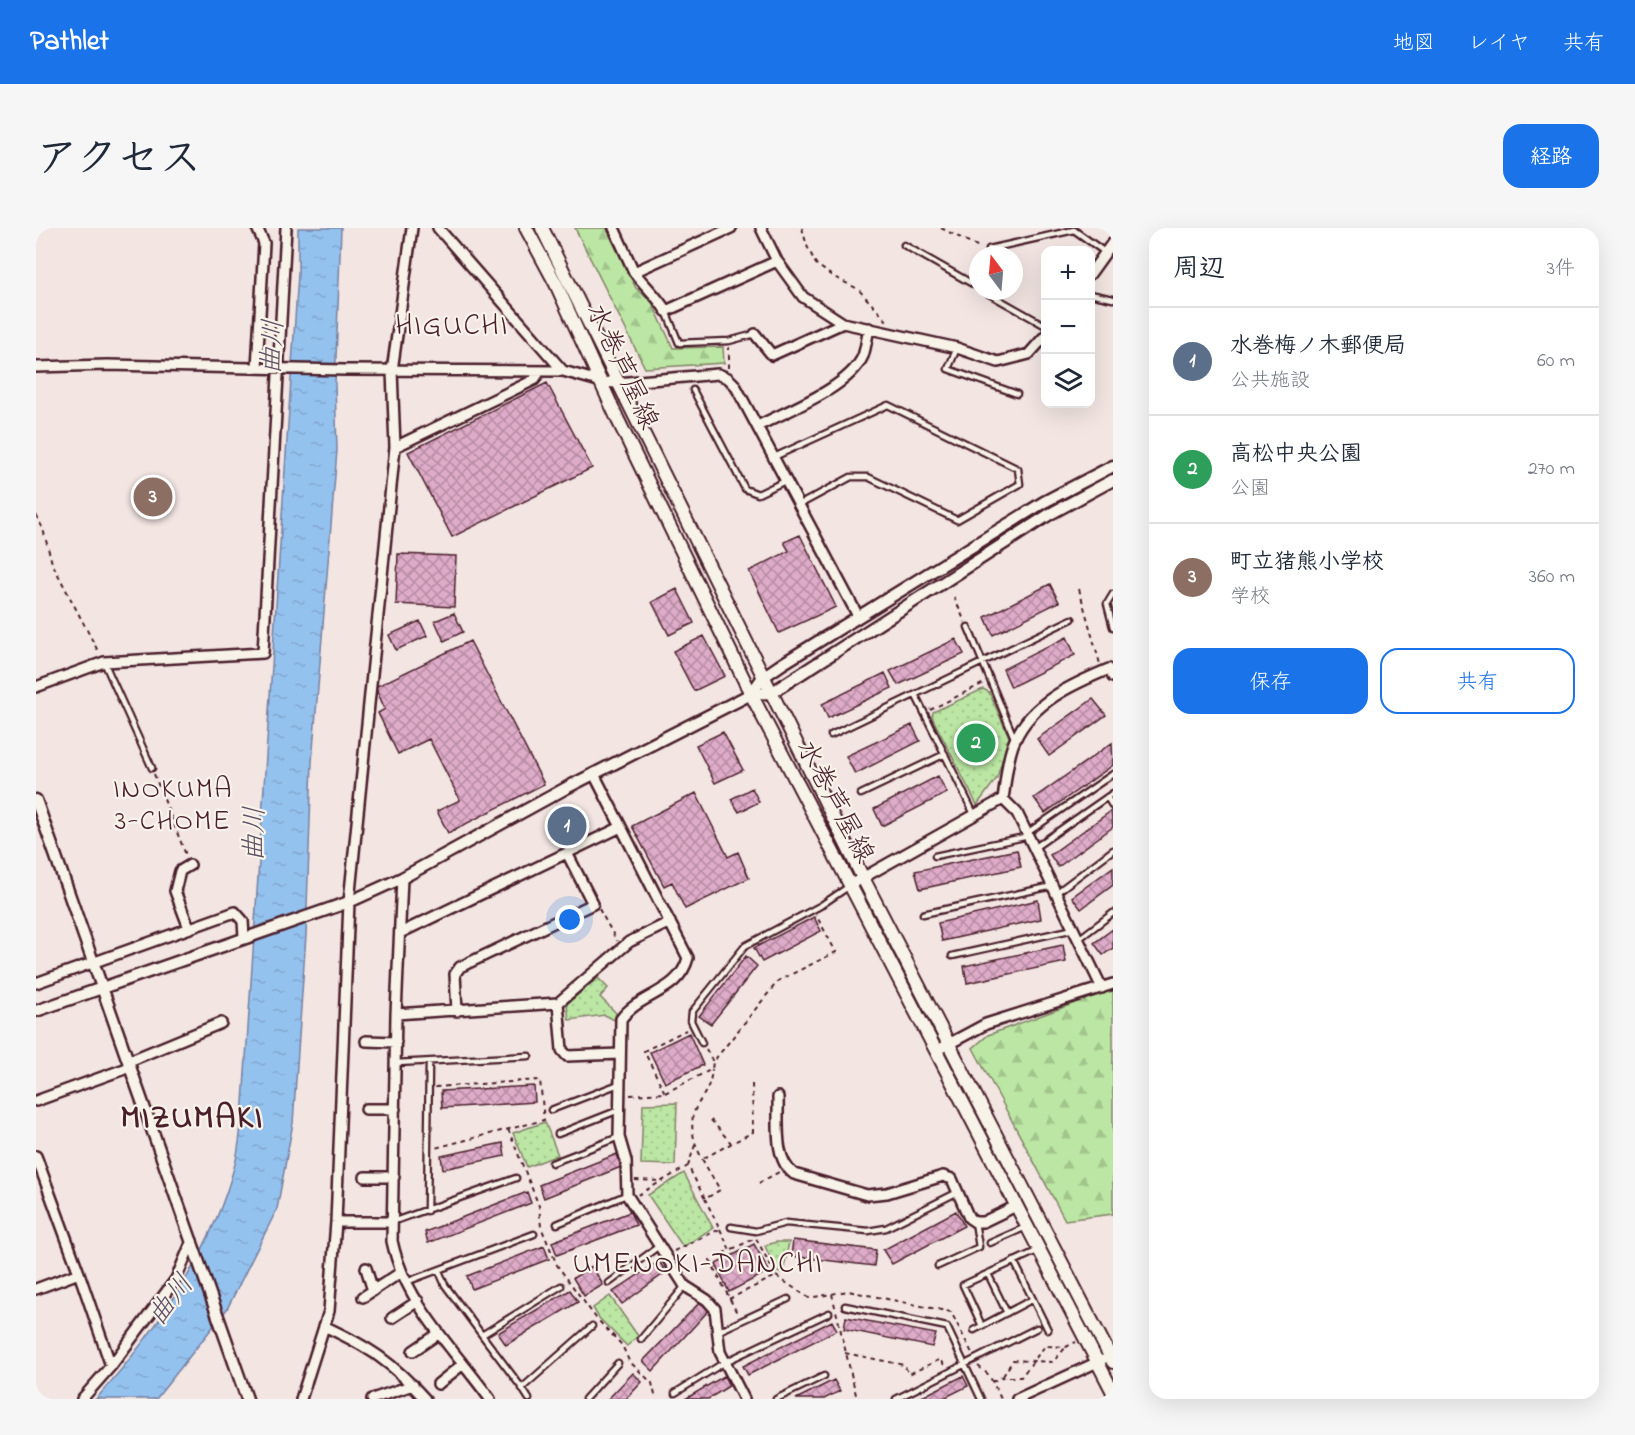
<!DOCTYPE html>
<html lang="ja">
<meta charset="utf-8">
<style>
:root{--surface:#fff;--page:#f6f6f7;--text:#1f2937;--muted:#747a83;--line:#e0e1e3;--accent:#1a73e8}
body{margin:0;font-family:"Indie Flower","Klee One",sans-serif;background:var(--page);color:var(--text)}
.controls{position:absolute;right:18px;top:18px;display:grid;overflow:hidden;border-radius:12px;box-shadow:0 6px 24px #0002}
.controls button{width:54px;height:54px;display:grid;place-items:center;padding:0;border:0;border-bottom:2px solid var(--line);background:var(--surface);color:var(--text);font:30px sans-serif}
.compass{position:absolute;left:933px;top:18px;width:54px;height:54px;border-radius:50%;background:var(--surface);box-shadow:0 6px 24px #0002;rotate:344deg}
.you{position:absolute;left:534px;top:692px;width:21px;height:21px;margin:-15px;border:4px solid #fff;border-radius:50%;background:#1a73e8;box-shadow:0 0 0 9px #1a73e833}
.badge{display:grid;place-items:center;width:39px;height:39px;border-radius:50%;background:var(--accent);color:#fff;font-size:20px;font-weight:700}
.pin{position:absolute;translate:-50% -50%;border:3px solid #fff;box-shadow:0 2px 6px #0006}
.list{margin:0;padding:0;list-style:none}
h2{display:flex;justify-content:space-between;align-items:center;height:78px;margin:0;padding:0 24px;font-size:26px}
h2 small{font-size:20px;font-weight:400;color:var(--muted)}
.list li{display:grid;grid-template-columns:39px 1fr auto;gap:18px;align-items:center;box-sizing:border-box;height:108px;padding:0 24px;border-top:2px solid var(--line)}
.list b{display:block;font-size:22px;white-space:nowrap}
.list p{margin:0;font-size:20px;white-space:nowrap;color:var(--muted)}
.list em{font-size:20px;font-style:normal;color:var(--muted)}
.actions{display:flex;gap:12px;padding:18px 24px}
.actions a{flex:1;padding:14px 0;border:2px solid var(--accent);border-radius:18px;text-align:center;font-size:21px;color:var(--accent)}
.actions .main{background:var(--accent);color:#fff}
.icon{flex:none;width:33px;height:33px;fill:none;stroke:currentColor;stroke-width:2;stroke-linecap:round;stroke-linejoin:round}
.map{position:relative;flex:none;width:1077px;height:1171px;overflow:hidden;border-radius:18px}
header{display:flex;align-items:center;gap:36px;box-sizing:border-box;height:84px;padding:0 30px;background:var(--accent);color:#fff}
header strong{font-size:28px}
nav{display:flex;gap:33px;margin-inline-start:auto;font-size:21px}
.intro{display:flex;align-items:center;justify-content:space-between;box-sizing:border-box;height:144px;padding:0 36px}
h1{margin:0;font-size:42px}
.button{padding:15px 27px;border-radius:18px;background:var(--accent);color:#fff;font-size:21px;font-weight:700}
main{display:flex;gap:36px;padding:0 36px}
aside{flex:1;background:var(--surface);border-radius:18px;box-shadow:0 6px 24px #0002}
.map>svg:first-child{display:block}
.forest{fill:url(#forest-firs);stroke:#828267;stroke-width:1.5}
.park{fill:url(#park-dots);stroke:#828267;stroke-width:1.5}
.water{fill:url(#water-ripples);stroke:#7681a1;stroke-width:1.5}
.building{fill:url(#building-cross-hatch);stroke:#4a1f2b;stroke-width:1.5}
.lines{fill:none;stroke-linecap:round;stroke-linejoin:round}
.service-casing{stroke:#4a1f2b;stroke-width:9}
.minor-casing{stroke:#4a1f2b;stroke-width:14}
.tertiary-casing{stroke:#4a1f2b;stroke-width:15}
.secondary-casing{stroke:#4a1f2b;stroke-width:16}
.path{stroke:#4a1f2b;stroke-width:2;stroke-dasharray:4.5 4.5;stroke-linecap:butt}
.service{stroke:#f7f3e8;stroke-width:4.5}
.minor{stroke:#f7f3e8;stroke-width:9}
.tertiary{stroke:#f7f3e8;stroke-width:10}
.secondary{stroke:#f7f3e8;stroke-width:12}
.labels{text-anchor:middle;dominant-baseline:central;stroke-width:4.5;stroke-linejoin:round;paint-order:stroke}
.street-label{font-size:27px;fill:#4a1f2b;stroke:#f7f3e8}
.water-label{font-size:28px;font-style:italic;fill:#605066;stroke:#f7f3e8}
.neighbourhood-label{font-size:28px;letter-spacing:1.5px;fill:#4a1f2b;stroke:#f7f3e8}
.quarter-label{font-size:30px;letter-spacing:1.5px;fill:#4a1f2b;stroke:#f7f3e8}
.district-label{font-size:33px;font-weight:bold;letter-spacing:1.5px;fill:#4a1f2b;stroke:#f7f3e8}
</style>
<header>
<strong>Pathlet</strong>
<nav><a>地図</a><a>レイヤ</a><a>共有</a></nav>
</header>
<div class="intro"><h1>アクセス</h1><a class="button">経路</a></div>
<main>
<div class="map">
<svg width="1077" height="1171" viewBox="0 0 1077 1171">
<defs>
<pattern id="forest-firs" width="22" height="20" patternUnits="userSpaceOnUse" patternTransform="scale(1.5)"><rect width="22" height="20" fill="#bbe6a3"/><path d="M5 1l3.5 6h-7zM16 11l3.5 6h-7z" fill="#a2c58c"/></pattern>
<pattern id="park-dots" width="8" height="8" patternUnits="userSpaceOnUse" patternTransform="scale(1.5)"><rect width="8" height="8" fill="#bbe6a3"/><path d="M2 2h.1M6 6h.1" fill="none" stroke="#a2c58c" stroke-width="1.8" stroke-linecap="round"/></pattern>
<pattern id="water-ripples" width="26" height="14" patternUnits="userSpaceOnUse" patternTransform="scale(1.5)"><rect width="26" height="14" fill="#94c2ef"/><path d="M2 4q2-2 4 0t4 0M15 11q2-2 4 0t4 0" fill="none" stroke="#81a6cd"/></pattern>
<pattern id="building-cross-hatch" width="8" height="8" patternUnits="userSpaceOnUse" patternTransform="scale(1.5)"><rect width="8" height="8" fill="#deabc8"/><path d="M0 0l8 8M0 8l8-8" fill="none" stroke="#b68ba3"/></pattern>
</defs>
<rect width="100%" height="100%" fill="#f2e5e2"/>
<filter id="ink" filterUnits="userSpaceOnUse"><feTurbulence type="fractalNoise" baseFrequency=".0167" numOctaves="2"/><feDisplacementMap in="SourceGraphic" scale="12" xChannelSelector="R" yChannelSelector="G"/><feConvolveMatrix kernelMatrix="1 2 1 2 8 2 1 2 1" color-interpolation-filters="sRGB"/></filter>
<g filter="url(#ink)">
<path class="forest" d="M539 0H570L600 60 616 74 637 120 687 119 688 135 609 140Z
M1077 761V986L1029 992 937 820 952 807Z"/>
<path class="park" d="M947 461 953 464 973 509 961 550 941 577 896 489 897 484Z
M562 750 572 760 564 769 580 785 578 792 569 787 533 792 531 776Z
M641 875 639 937 605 936 607 876Z
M509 894 522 927 491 939 477 905Z
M648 945 677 1000 647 1019 612 967Z
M740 1014H753L747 1045 741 1044 729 1018Z
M574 1068 602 1108 591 1118 563 1090 557 1080Z"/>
<path class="water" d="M262 0H305L299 156 301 222 276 534 270 707 257 895 241 981 191 1081 120 1171H60C120 1103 176 1025 199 936 203 921 204 905 206 890L262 46Z"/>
<path class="building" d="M511 155 556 240 416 309 372 224Z
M764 307 800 379 743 405 713 343 753 323 748 314Z
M362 326 420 328 418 379 360 376Z
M1014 356 1023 374 957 407 949 389Z
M641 361 658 395 633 407 616 374Z
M418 385 427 404 408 413 399 393Z
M384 393 391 408 360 422 353 407Z
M668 408 689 448 658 463 637 423Z
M1031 409 1039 427 975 459 967 441Z
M920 411 928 426 862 457 854 443Z
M434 413 508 556 412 605 401 583 424 572 393 511 362 526 342 485 349 481 339 459Z
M849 445 856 460 792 490 786 476Z
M1057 471 1070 487 1013 528 1001 511Z
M876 497 884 513 819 546 810 528Z
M687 504 707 542 679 555 660 517Z
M1076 515 1077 537 1009 585 998 570Z
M902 548 911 565 846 598 838 581Z
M716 560 723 574 703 584 695 571Z
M660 565 692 629 702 624 713 650 649 681 636 654 628 658 596 598Z
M1075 583 1077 599 1022 639 1014 627Z
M981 622 985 639 884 661 879 643Z
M1077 639V657L1045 681 1036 669Z
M1002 672 1005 691 906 713 902 695Z
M778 689 785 703 726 734 718 720Z
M1077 701V720L1067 727 1058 715Z
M1027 717 1030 734 931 755 928 738Z
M710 728 721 738 675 796 663 788Z
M653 805 667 837 629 855 614 824Z
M498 858 499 874 406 880 405 863Z
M467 915 469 928 407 941 405 928Z
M581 926 585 939 508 970 503 957Z
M491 964 495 975 392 1015 389 1004Z
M920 983 928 998 856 1036 847 1022Z
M594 984 600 997 521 1027 516 1014Z
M757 1012 840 1022 838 1038 755 1028Z
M718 1016 733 1043 693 1064 680 1036Z
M508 1018 513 1031 436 1061 431 1048Z
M623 1033 630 1044 586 1076 577 1064Z
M556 1038 567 1057 548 1068 537 1050Z
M534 1062 542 1074 470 1117 462 1105Z
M664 1074 673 1082 617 1143 607 1133Z
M810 1089 900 1106 896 1119 808 1101Z
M796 1093 801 1102 712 1147 707 1138Z
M597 1145 606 1154 590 1171H572Z
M688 1148 693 1158 672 1171H649Z
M927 1148 932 1158 906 1171H882Z
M798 1152 804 1163 788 1171H760Z"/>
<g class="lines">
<defs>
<path id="service" d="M868 17 942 59
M953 21 1038 2 1070 25
M948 63 1010 98
M1054 66 1077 71
M630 83 643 115 693 113 719 106
M921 120 912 141 981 166
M657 162 709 261 722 266 749 253
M738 229 852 177 982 241 984 256 921 292 832 249H815L763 277
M1077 366 1071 376 1077 399
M932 399 979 512
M68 434 116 540
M880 468 939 588
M795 507 1036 391
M825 566 909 526
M1071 569 1077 579
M991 605 1077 546
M998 620 1077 565
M899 628 993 608
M1020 665 1077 622
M887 686 1017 658
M1044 710 1077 685
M916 728 1038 701
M666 815 655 793 656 784 709 718 784 678 812 659
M360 835 493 828
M515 882 583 856
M522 906 583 882
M516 935 583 909
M391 983 393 834
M356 994 480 950
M521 996 590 967
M695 999 720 1003 750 995 832 1003 850 1000 922 964
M954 1015 990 999
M978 1033 1012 1102
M902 1038 943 1019 939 994
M403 1043 409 1057 446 1107 525 1058
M952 1046 971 1085
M370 1054 498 1006
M573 1055 623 1018
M809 1078 911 1099 945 1171
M946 1098 927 1057 1003 1022
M938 1102 997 1071
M681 1104 752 1071
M446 1107 486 1160 556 1098
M605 1111 649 1058
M486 1160 493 1171
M639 1165 689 1134 793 1085
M549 1171 582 1135
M740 1171 788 1148
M860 1171 1001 1100"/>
<path id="minor" d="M402 0 527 143
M578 0 598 44 695 0
M725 0 741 33 767 69 807 95 921 120 962 134 993 126 1010 107
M598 44C609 58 621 68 630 83L741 33
M1054 46 1077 14
M719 106 736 127 807 95
M0 139 71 137 309 142 527 143 566 154 581 155 682 146 692 150 699 157 822 388
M221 140 228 15 221 0
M722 198C752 182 813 160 827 128 830 119 831 109 833 100
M359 219 498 152 504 143
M0 459 68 434 227 425 250 0
M558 546 652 730C643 765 604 765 585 791L583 909 590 933 591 967 649 1058 671 1072 679 1081 684 1124 708 1171
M967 571C970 552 971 529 979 512 996 474 1037 456 1073 441L1077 449
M366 650 360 786 356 1013C369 1075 418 1121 454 1171
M814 657 967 571 981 585 1066 760
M153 700 139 663 144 643 154 637
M366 704 585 599
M0 755 199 684 207 693 208 709
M522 775 526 822 531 828 584 826
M421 783 419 746 424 739 557 676 531 625
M360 786 522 775 593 714 634 694
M330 813 360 814
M907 819 950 796 1077 756
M93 833 185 795
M742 869C743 893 737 931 758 946L831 967 851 965 907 948 916 951 933 990 939 994H947L980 978
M0 873 94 839
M330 881H359
M0 928 43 1045 0 1061
M329 949H358
M300 994H356
M330 1040 337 1063
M43 1045 75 1138
M327 1069 364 1045
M356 1090 382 1073
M288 1098C333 1119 356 1134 389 1171
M377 1123 402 1106
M402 1156 427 1136
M46 1171 75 1138 140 1051 156 1013
M265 1171 293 1083 300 994 313 674 359 219 356 143 376 0
M336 1171 377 1157
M981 1171 1066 1132"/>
<path id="tertiary" d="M715 466 727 449 746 436 1008 274 1077 238
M0 572 211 1171
M0 783 313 674 366 650 532 559 715 466 735 465 1014 286 1077 252"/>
<path id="secondary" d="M490 0 520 56 582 192 715 466 1077 1164
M506 0 827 650 1077 1134"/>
</defs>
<use href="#service" class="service-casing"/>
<use href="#minor" class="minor-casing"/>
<use href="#tertiary" class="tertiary-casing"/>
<use href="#secondary" class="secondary-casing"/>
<path class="path" d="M766 0 771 18 780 36 796 48 822 61 852 94
M905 0 945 20
M693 140V119
M0 287 7 301 16 335 63 425
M1043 361 1064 436
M918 369 929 394
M894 482 948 455
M118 546 150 627
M563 681 581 713
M670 821 677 834 742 753 800 724 780 687
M399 859 504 852 508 892 399 920
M629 865 676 841 677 834
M594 867 629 865 608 823 650 802
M675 892 695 915
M472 901 503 978 505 999 521 1037 560 1090 586 1117 593 1133 616 1155 620 1171
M659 917 652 938 669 971 684 962C672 940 652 915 657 888 661 871 674 866 676 841
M668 930 717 904 716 854
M599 952 626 953
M723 955 743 944
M602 967 652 938
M684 1001 694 1022 674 1032 701 1085
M638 1023 684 1001 669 971
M740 1048 773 1070 812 1063 915 1084 936 1125
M796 1066 821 1171
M693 1071 740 1048 720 1010 694 1022
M809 1125 868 1137 873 1146 905 1131 909 1139
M942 1138 953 1147 965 1171
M967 1148 977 1132 1017 1134 1030 1119
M956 1154 966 1149H985L1009 1118 1030 1119 1040 1114"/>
<use href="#service" class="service"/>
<use href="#minor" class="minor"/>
<use href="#tertiary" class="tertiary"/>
<use href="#secondary" class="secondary"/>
</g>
</g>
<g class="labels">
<g class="street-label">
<text transform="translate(585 139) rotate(65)">水巻芦屋線</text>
<text transform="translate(798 574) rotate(62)">水巻芦屋線</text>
</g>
<g class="water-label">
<text transform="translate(238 119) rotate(-87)">曲川</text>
<text transform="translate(220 606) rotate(-89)">曲川</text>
<text transform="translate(136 1073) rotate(-52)">曲川</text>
</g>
<g class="neighbourhood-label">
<text x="137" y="562">INOKUMA<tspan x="137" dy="32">3-CHOME</tspan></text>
</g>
<g class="quarter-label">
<text x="416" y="99">HIGUCHI</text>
<text x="662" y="1037">UMENOKI-DANCHI</text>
</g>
<g class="district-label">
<text x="156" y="891">MIZUMAKI</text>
</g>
</g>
</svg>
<div class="controls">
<button>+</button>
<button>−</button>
<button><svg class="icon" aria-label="layers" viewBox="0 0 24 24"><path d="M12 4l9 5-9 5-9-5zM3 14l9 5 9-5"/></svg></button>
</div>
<svg class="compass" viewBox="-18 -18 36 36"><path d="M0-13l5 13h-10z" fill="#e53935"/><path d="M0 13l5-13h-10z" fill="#747a83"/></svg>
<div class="you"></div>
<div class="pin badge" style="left:531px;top:598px;background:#5c6f8a">1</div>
<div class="pin badge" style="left:940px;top:515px;background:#2e9e5b">2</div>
<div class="pin badge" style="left:117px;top:269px;background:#8d6e63">3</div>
</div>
<aside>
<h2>周辺<small>3件</small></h2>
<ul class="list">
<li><span class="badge" style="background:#5c6f8a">1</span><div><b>水巻梅ノ木郵便局</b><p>公共施設</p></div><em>60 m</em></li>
<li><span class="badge" style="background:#2e9e5b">2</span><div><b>高松中央公園</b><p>公園</p></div><em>270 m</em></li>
<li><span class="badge" style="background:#8d6e63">3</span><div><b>町立猪熊小学校</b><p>学校</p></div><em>360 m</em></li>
</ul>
<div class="actions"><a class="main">保存</a><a>共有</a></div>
</aside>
</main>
